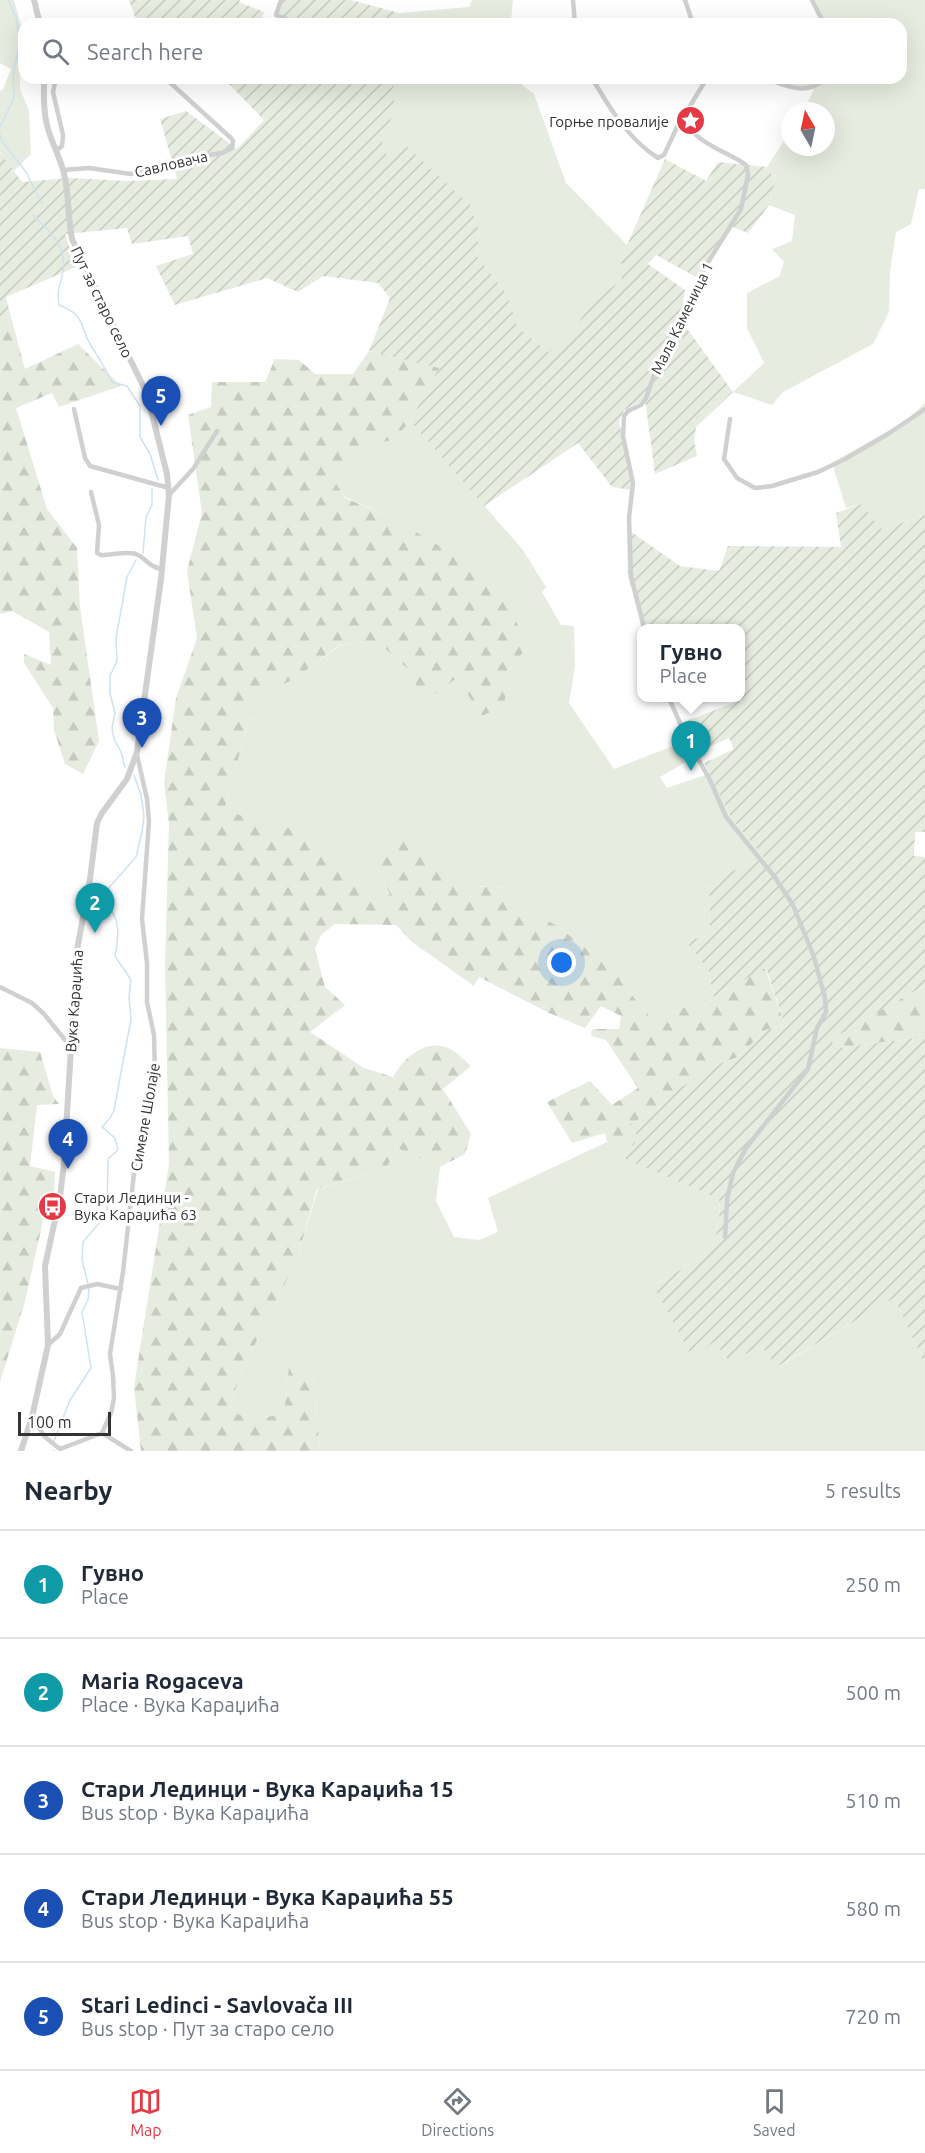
<!DOCTYPE html>
<meta charset="utf-8">
<style>
:root{--surface:#fff;--page:#f6f6f7;--text:#1f2937;--muted:#747a83;--line:#e0e1e3;--accent:#e63946}
body{margin:0;font-family:Ubuntu,sans-serif;background:var(--page);color:var(--text)}
.compass{position:absolute;left:781px;top:102px;width:54px;height:54px;border-radius:50%;background:var(--surface);box-shadow:0 6px 24px #0002;rotate:351deg}
.scale{position:absolute;left:18px;bottom:15px;width:93px;box-sizing:border-box;padding-left:6px;border:3px solid #333;border-top:0;font-size:16px;line-height:21px;white-space:nowrap;color:#333;-webkit-text-stroke:4px #fff;paint-order:stroke}
.you{position:absolute;left:562px;top:963px;width:21px;height:21px;margin:-15px;border:4px solid #fff;border-radius:50%;background:#1a73e8;box-shadow:0 0 0 9px #1a73e833}
.badge{display:grid;place-items:center;width:39px;height:39px;border-radius:50%;background:var(--accent);color:#fff;font-size:20px;font-weight:700}
.pin{position:absolute;translate:-50% -50px;filter:drop-shadow(0 2px 3px #0008)}
.pin::after{content:'';position:absolute;top:32px;width:21px;height:18px;background:inherit;clip-path:polygon(0 0,100% 0,50% 100%)}
.popup{position:absolute;left:637px;top:624px;width:108px;height:78px;box-sizing:border-box;display:grid;place-content:center;border-radius:12px;background:var(--surface);filter:drop-shadow(0 2px 4px #0005);font-size:20px;white-space:nowrap;color:var(--muted)}
.popup b{font-size:22px;color:var(--text)}
.popup::after{content:'';position:absolute;left:50%;top:100%;margin-left:-12px;border:12px solid transparent;border-top-color:var(--surface)}
.list{margin:0;padding:0;list-style:none}
h2{display:flex;justify-content:space-between;align-items:center;height:78px;margin:0;padding:0 24px;font-size:26px}
h2 small{font-size:20px;font-weight:400;color:var(--muted)}
.list li{display:grid;grid-template-columns:39px 1fr auto;gap:18px;align-items:center;box-sizing:border-box;height:108px;padding:0 24px;border-top:2px solid var(--line)}
.list b{display:block;font-size:22px;white-space:nowrap}
.list p{margin:0;font-size:20px;white-space:nowrap;color:var(--muted)}
.list em{font-size:20px;font-style:normal;color:var(--muted)}
.icon{flex:none;width:33px;height:33px;fill:none;stroke:currentColor;stroke-width:2;stroke-linecap:round;stroke-linejoin:round}
.map{position:relative;flex:none;width:925px;height:1451px;overflow:hidden}
.search{position:absolute;background:var(--surface);box-shadow:0 6px 24px #0002;left:18px;right:18px;top:18px;height:66px;display:flex;align-items:center;gap:15px;box-sizing:border-box;padding:0 21px;border-radius:18px;color:var(--muted);font-size:22px}
.sheet{height:618px;background:var(--surface)}
nav{display:flex;justify-content:space-around;align-items:center;box-sizing:border-box;height:84px;border-top:2px solid var(--line);background:var(--surface);font-size:16px;color:var(--muted)}
nav a{display:grid;justify-items:center;gap:3px}
nav .on{color:var(--accent)}
.map>svg:first-child{display:block}
.grass{fill:#e6ecdf}
.forest{fill:url(#forest-firs)}
.garden{fill:url(#garden-furrows)}
.lines{fill:none;stroke-linecap:round;stroke-linejoin:round}
.stream{stroke:#cfe2ee;stroke-width:1.5}
.minor{stroke:#d0d0d0;stroke-width:4.5}
.tertiary{stroke:#d0d0d0;stroke-width:6}
.labels{text-anchor:middle;dominant-baseline:central;stroke-width:6;stroke-linejoin:round;paint-order:stroke}
.poi-label{font-size:15px;fill:#333;stroke:#fff;text-anchor:end}
.street-label{font-size:15px;fill:#333;stroke:#fff}
</style>
<div class="map">
<svg width="925" height="1451" viewBox="0 0 925 1451">
<defs>
<pattern id="forest-firs" width="22" height="20" patternUnits="userSpaceOnUse" patternTransform="scale(1.5)"><rect width="22" height="20" fill="#e6ecdf"/><path d="M5 1l3.5 6h-7zM16 11l3.5 6h-7z" fill="#c6cbc0"/></pattern>
<pattern id="garden-furrows" width="10" height="10" patternUnits="userSpaceOnUse" patternTransform="scale(1.5)"><rect width="10" height="10" fill="#e6ecdf"/><path d="M-1 1l2-2M0 10L10 0M9 11l2-2" fill="none" stroke="#c6cbc0"/></pattern>
</defs>
<rect width="100%" height="100%" fill="#fff"/>
<path class="grass" d="M0 0H14L24 35 21 45 20 89 29 111 31 154 13 172 0 152V91L3 89 11 69 0 63Z
M472 0H513L511 21 493 20V24H397L399 13 469 7Z
M815 0H925V189H919L911 224 896 232 890 272 889 312 873 344 783 392 772 405 733 392 764 363 747 328V293L780 276 784 262 772 249 792 241 795 215 769 205 775 180 767 167 784 141 790 143V147H826V111H804L814 89 785 86 787 78H901V24H866L865 22 860 24H825Z
M393 78H513L534 94 566 183 627 245 621 262 623 272 621 281 593 300 574 330 548 352 516 327 508 296 477 256 479 231 388 157 381 147 395 107Z
M925 403V515L882 530 861 504 846 508 832 463 907 420Z
M410 421 523 550 546 587 542 592 561 625 574 626 575 667 569 703 614 769 683 742 693 758 660 777 667 788 711 773 731 817 764 858 709 881 710 935 687 941 709 971 713 997 652 1019 626 988 619 971 594 955 559 927 530 910 507 888 474 886 433 867 398 829 373 857 390 894 375 903 341 868 224 811 246 730 256 698 296 678 342 644 377 641 410 671 424 701 457 678 505 705V675L528 646 391 517 345 497 336 483 353 447 394 440Z
M607 1142 623 1158 719 1199C721 1208 718 1237 712 1245 700 1259 670 1277 653 1285L714 1342 730 1362 761 1346 778 1367 894 1298 925 1364V1451H320L313 1376 289 1367 284 1415 250 1418 228 1412 242 1371 297 1259 318 1189 387 1167 397 1148 440 1167 436 1201 454 1237 479 1240 498 1232 488 1198Z"/>
<path class="forest" d="M11 317 25 369 78 344 121 386 59 407 52 393 16 408 47 509 77 548 80 607 99 741 83 774 65 764 54 730 53 708 24 663V654L51 665 49 632 12 611 0 614V318Z
M369 351 440 368 410 421 394 440 353 447 336 483 345 498 391 517 476 568 509 606 528 646 505 675V705L482 716 457 678 424 702 410 671 377 641 341 644 296 678 256 698 246 730 224 811 289 828 341 868 375 903 390 894 373 857 398 828 433 867 474 886 507 888 530 910 559 927 594 955 619 971 626 988 652 1019 713 997 765 968 785 1025 766 1030 738 1057 716 1065 662 1106 629 1125 639 1138 623 1158 607 1142 605 1133 572 1143 547 1102 590 1081 612 1105 638 1088 606 1040 591 1036 592 1029H619L621 1016 601 1006 585 1028 549 1013 479 977 474 986 412 942 396 925 335 924 321 935 315 949 325 987 345 1005 310 1032 364 1068 393 1077C404 1057 428 1036 452 1050 459 1054 465 1061 471 1066L443 1089 471 1134 465 1154 440 1167 397 1148 387 1167 317 1189 297 1259 242 1371 228 1411 250 1418 284 1415 289 1366 313 1376 320 1451H141L134 1387 169 1164 165 965 169 824 164 783 176 698 197 638 187 571 202 513 188 415 211 407 212 382H265L275 359 299 360 315 374H353Z
M925 985V1037L838 1048 829 1040Z
M0 1048 40 1052 53 1096 59 1104 37 1105 30 1166 55 1172 54 1196 45 1212 25 1301 0 1382Z"/>
<path class="garden" d="M129 0H240L239 2 264 12 260 24H152L135 17Z
M283 0H351L399 13 397 24H304L277 15Z
M223 78H393L395 107 381 147 388 156 404 144 470 205 479 231 477 256 508 296 517 327 548 352 574 330 593 300 621 281 623 272 621 262 627 245 665 159 706 181 718 162 767 167 775 180 769 205 748 233 730 226 696 277 656 255 648 264 685 290 680 319 733 392 696 427 694 440 697 456 655 474 645 400 624 410 619 422 630 471 631 490 612 487 578 443 484 506 410 421 439 368 369 351 390 298 378 283 323 276 298 292 267 278 175 305 156 266 193 254 188 236 132 244 127 228 65 234 76 267 6 297 11 317 0 318V153L22 182 70 178 128 181 177 179 160 119 186 111 237 149 264 120Z
M861 504 882 530 925 515V832H915L914 856 925 857V985L830 1040 838 1048 925 1037V1364L894 1298 777 1367 761 1346 730 1362 714 1342 692 1357 653 1285C671 1276 699 1260 712 1245 718 1237 721 1209 719 1199L623 1158 639 1138 629 1125 662 1106 665 1098 716 1065 738 1057 766 1030 785 1025 766 968 713 997 709 971 686 941 710 935 709 881 764 858 731 817 704 763 734 749 729 738 703 750 684 722 741 700 740 628H643L628 577 627 529 680 566 719 571 728 546 841 547 836 513Z"/>
<g class="lines">
<path class="stream" d="M0 127 14 98 13 74 20 44 16 17 8 0
M0 134 2 141 26 172 42 204
M33 215C52 233 69 248 62 276 59 290 57 290 59 305 85 315 79 324 90 344 98 357 106 369 112 382L127 386 140 406V437L150 454 158 480
M143 553 146 517 152 505V489
M125 767 121 752 114 739 112 728 115 713 110 693V676L117 661 116 638 127 577 136 560
M88 1284 82 1260 83 1242 107 1214 108 1159 118 1150 115 1138 102 1127 110 1118 114 1110 131 1019 129 997 131 980 115 956C119 935 121 920 106 903L107 890 136 857 142 832 144 816 141 795 134 775
M54 1441 70 1400 91 1368 82 1312 88 1300 89 1288
M54 1451V1450"/>
<path class="minor" d="M281 0 276 15 300 24
M573 0 575 24
M685 0 693 24
M812 0 824 24
M56 78 53 92 63 135 62 146 57 150
M592 78C609 107 628 139 658 158L664 155 678 125 684 116
M766 78C786 87 809 96 826 78
M63 170 89 168 131 174 174 160 222 153 232 148 233 141 231 138 165 78
M74 409 85 458 90 466 169 488
M730 419 724 459 737 478 755 488 772 486 818 472 845 459 888 434 925 409
M91 492 99 525 97 553 101 555C112 555 127 551 136 554 147 558 146 566 161 569
M169 495 193 469 217 431
M644 628 631 576 629 518 633 483 623 436 624 416 628 411 641 405 646 398 655 372 688 301 704 269 741 209 748 175 746 165C727 151 690 142 684 116L707 78
M669 698 686 737 710 780 726 817 774 876 793 905 814 957 825 998 826 1012 817 1028 808 1069 746 1148 733 1173 727 1200 725 1237
M0 987 32 1003 44 1014 70 1046
M48 1345 60 1334 81 1288 97 1284 121 1289
M32 1417 45 1437 60 1449
M102 1433 131 1451
M60 1449 102 1433 111 1413 114 1398 113 1376 110 1354 123 1272 136 1155 145 1110 155 1076 154 1035 147 1002V963L142 919 149 821 147 799 137 755"/>
<path class="tertiary" d="M34 0 40 24
M21 1451 32 1417 48 1345 45 1266 60 1197 64 1163 77 950 90 879 97 823 102 813 127 779 137 752 161 579 169 495 167 474 147 394 72 239C68 219 69 198 65 178 62 161 53 146 48 129 43 112 44 96 44 78"/>
</g>
<defs>
<symbol id="sight-disc" viewBox="-11 -11 22 22"><circle r="9.5" fill="#e63946" stroke="#fff"/><path d="M0-6L1.8-2.2L6-1.7L2.9 1.2L3.7 5.4L0 3.3L-3.7 5.4L-2.9 1.2L-6-1.7L-1.8-2.2Z" fill="#fff"/></symbol>
<symbol id="bus-disc" viewBox="-11 -11 22 22"><circle r="9.5" fill="#e63946" stroke="#fff"/><path d="M-5-6H5V4H4V6H2V4H-2V6H-4V4H-5ZM-3.5-4V0h7V-4ZM-3.5 1.2v1.5H-2V1.2ZM2 1.2v1.5H3.5V1.2Z" fill="#fff"/></symbol>
</defs>
<g fill-rule="evenodd">
<use href="#sight-disc" x="674" y="104" width="33" height="33"/>
<use href="#bus-disc" x="36" y="1190" width="33" height="33"/>
</g>
<g class="labels">
<g class="poi-label">
<text x="669" y="121">Горње провалије</text>
<text x="74" y="1197" text-anchor="start">Стари Лединци -<tspan x="74" dy="17">Вука Караџића 63</tspan></text>
</g>
<g class="street-label">
<text transform="translate(171 164) rotate(-13)">Савловача</text>
<text transform="translate(102 302) rotate(64)">Пут за старо село</text>
<text transform="translate(682 318) rotate(-64)">Мала Каменица 1</text>
<text transform="translate(74 1001) rotate(-86)">Вука Караџића</text>
<text transform="translate(145 1117) rotate(-80)">Симеле Шолаје</text>
</g>
</g>
</svg>
<svg class="compass" viewBox="-18 -18 36 36"><path d="M0-13l5 13h-10z" fill="#e53935"/><path d="M0 13l5-13h-10z" fill="#747a83"/></svg>
<div class="scale">100 m</div>
<div class="you"></div>
<div class="pin badge" style="left:691px;top:771px;background:#0f9aa8">1</div>
<div class="popup"><b>Гувно</b>Place</div>
<div class="pin badge" style="left:95px;top:933px;background:#0f9aa8">2</div>
<div class="pin badge" style="left:142px;top:748px;background:#1a4fb4">3</div>
<div class="pin badge" style="left:68px;top:1169px;background:#1a4fb4">4</div>
<div class="pin badge" style="left:161px;top:426px;background:#1a4fb4">5</div>
<div class="search"><svg class="icon" aria-label="search" viewBox="0 0 24 24"><circle cx="10" cy="10" r="6"/><path d="M15 15l6 6"/></svg>Search here</div>
</div>
<section class="sheet">
<h2>Nearby<small>5 results</small></h2>
<ul class="list">
<li><span class="badge" style="background:#0f9aa8">1</span><div><b>Гувно</b><p>Place</p></div><em>250 m</em></li>
<li><span class="badge" style="background:#0f9aa8">2</span><div><b>Maria Rogaceva</b><p>Place · Вука Караџића</p></div><em>500 m</em></li>
<li><span class="badge" style="background:#1a4fb4">3</span><div><b>Стари Лединци - Вука Караџића 15</b><p>Bus stop · Вука Караџића</p></div><em>510 m</em></li>
<li><span class="badge" style="background:#1a4fb4">4</span><div><b>Стари Лединци - Вука Караџића 55</b><p>Bus stop · Вука Караџића</p></div><em>580 m</em></li>
<li><span class="badge" style="background:#1a4fb4">5</span><div><b>Stari Ledinci - Savlovača III</b><p>Bus stop · Пут за старо село</p></div><em>720 m</em></li>
</ul>
</section>
<nav>
<a class="on"><svg class="icon" aria-label="map" viewBox="0 0 24 24"><path d="M3 6l6-2 6 2 6-2v14l-6 2-6-2-6 2zM9 4v14M15 6v14"/></svg>Map</a>
<a><svg class="icon" aria-label="directions" viewBox="0 0 24 24"><path d="M12 3l9 9-9 9-9-9zM9 14v-3h6M13 9l2 2-2 2"/></svg>Directions</a>
<a><svg class="icon" aria-label="saved" viewBox="0 0 24 24"><path d="M7 4h10v16l-5-4-5 4z"/></svg>Saved</a>
</nav>
